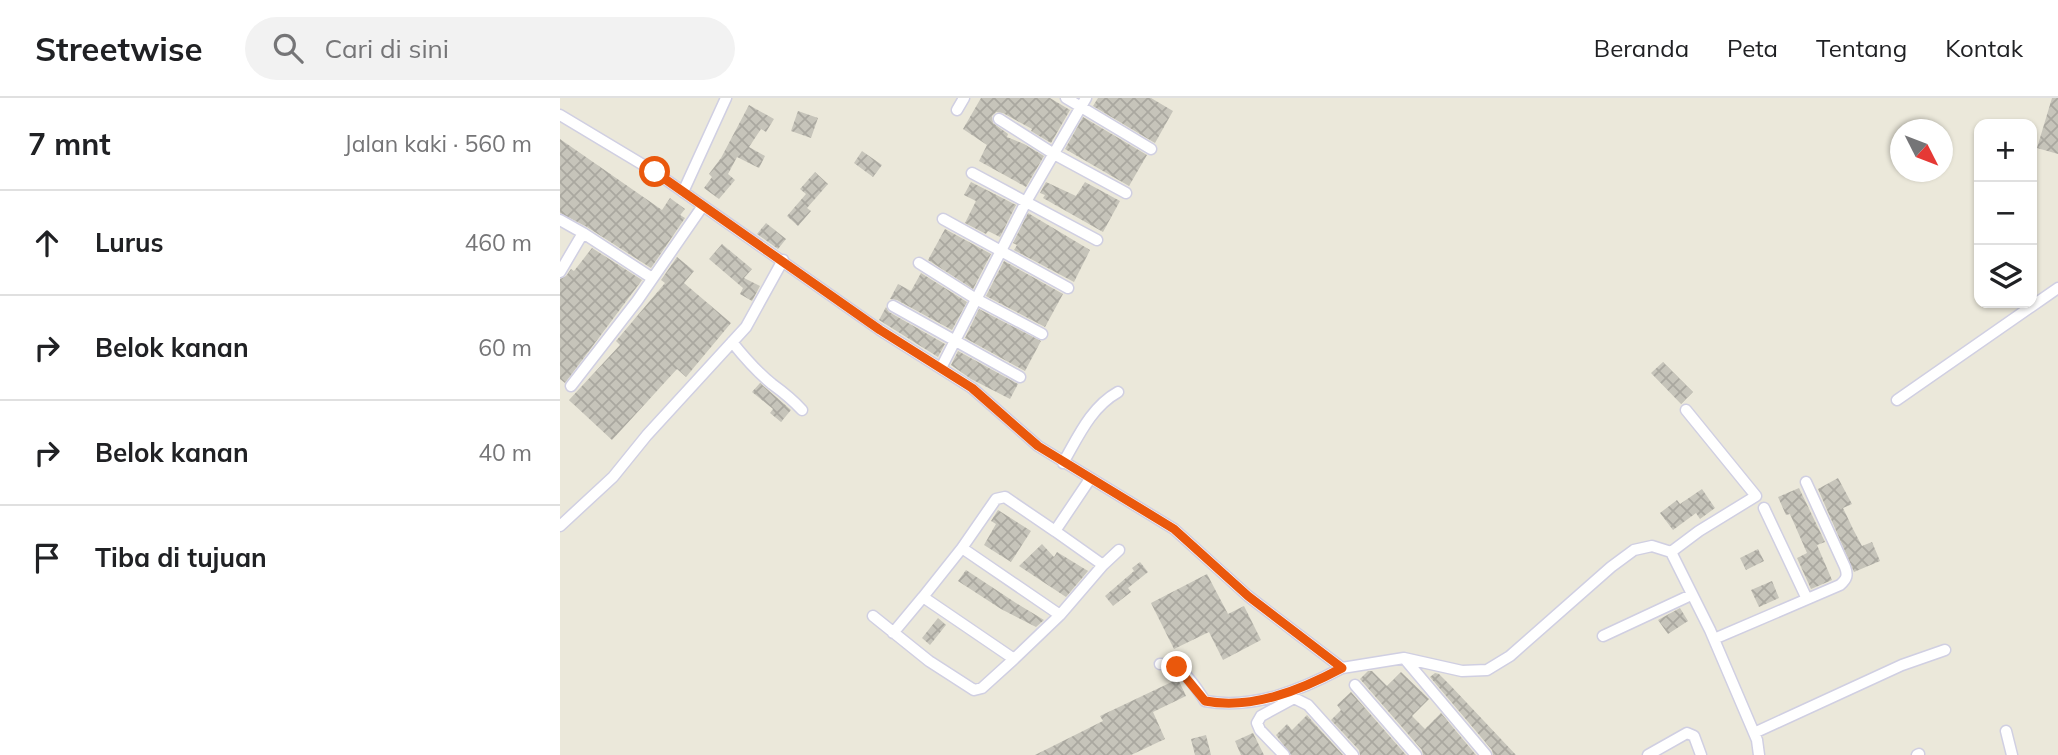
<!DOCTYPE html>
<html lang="id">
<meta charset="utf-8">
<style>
:root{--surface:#fff;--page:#f2f2f2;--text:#202124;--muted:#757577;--line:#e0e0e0}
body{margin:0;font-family:Mulish,sans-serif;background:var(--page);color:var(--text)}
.controls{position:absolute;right:21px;top:21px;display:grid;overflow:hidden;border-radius:14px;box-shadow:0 2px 5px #0004}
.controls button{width:63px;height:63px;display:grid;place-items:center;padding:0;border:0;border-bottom:2px solid var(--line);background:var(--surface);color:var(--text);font:35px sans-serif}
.compass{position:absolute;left:1330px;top:21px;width:63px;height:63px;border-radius:50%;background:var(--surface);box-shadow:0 2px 5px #0004;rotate:132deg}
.stop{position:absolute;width:21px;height:21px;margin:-16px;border:5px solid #ea580c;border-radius:50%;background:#fff}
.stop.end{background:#ea580c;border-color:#fff;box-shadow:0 2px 7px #0008}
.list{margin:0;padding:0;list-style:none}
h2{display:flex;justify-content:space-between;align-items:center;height:91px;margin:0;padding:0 28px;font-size:30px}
h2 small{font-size:23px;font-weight:400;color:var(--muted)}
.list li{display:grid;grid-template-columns:46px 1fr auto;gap:21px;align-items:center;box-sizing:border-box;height:105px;padding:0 28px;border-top:2px solid var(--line)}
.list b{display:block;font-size:26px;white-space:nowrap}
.list em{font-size:23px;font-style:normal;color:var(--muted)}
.icon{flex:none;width:38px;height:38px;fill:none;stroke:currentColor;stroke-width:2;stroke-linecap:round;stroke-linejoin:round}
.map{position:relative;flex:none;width:1498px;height:657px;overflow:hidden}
header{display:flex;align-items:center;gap:42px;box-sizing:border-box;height:98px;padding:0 35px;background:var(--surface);border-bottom:2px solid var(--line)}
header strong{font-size:33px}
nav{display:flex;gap:38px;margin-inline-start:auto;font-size:24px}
.search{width:490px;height:63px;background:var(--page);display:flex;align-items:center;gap:18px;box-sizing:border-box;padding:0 24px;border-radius:38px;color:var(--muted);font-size:26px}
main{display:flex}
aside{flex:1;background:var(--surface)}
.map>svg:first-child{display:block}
.building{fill:url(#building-cross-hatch)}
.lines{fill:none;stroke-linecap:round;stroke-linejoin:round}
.minor-casing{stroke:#d0cfe2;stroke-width:13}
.minor{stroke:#fff;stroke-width:10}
.route{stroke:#ea580c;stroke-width:9}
</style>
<header>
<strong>Streetwise</strong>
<div class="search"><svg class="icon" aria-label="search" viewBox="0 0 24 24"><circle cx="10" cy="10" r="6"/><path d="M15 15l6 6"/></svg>Cari di sini</div>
<nav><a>Beranda</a><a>Peta</a><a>Tentang</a><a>Kontak</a></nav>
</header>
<main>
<aside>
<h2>7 mnt<small>Jalan kaki · 560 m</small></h2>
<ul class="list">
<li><svg class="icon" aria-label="ahead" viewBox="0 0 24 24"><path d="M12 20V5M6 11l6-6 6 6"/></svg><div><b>Lurus</b></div><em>460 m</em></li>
<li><svg class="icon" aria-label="right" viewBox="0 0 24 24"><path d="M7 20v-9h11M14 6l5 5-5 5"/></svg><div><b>Belok kanan</b></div><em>60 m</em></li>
<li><svg class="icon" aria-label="right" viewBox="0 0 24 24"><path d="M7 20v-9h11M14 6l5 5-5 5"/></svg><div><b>Belok kanan</b></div><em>40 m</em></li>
<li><svg class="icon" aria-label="arrive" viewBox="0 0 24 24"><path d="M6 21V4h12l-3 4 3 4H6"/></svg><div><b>Tiba di tujuan</b></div></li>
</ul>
</aside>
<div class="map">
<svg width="1498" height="657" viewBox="0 0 1498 657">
<defs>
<pattern id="building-cross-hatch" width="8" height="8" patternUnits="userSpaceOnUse" patternTransform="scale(1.75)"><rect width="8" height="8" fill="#c6c4ba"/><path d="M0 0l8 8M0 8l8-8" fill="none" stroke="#aaa8a0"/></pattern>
</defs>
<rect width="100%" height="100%" fill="#ebe8da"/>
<path class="building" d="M421 0H490L510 12 491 45 471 33 472 31 443 15 436 14 432 18 433 25 448 36 447 39 464 46 484 58 466 89 419 63 427 47 403 31Z
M538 0H591L613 13 595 45 533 8Z
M1492 0H1498V56L1477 50Z
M189 7 214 21 206 34 201 31 189 49 205 58 199 70 177 59 168 76 175 82 159 101 144 90 152 79 149 76 161 60Z
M238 13 258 20 251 40 231 33Z
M523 19 587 57 569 88 505 51Z
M0 41 102 112 110 100 125 111 120 117 125 120 91 170 27 129 0 115Z
M302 53 322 67 313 79 294 65Z
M255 74 268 86 247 110 251 113 238 128 227 118 246 96 240 91Z
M411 84 456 107 440 139 428 133 426 136 405 125 416 103 404 97Z
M486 84 516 98 525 84 560 103 543 134 483 100 485 97 480 95Z
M468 115 530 152 514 184 454 152 457 147 453 145Z
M206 125 226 141 218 151 197 136Z
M385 131 431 156 413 191 368 162Z
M162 146 192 171 184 180 200 188 192 203 180 196 183 190 149 161Z
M32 150 82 182 5 285 0 281V181L6 178 11 171 14 173Z
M117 159 134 173 124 185 171 225 126 279 117 271 52 342 9 302 60 247 56 243 105 185 101 182Z
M444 163 503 196 485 229 426 198Z
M361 175 407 204 392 232 337 202 330 201 338 186 351 193Z
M326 209 329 214 385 246 378 259 319 222Z
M419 211 481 243 465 273 405 240Z
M398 253 458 286 450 301 411 281 391 267Z
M1103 264 1133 294 1121 306 1091 275Z
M200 285 231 312 221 324 210 315 213 311 192 294Z
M1278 380 1292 406 1283 410 1293 431 1302 448 1312 444 1320 463 1294 474 1258 391Z
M1239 390 1265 444 1257 447 1272 482 1251 491 1237 460 1247 455 1230 416 1226 417 1218 399Z
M1142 391 1155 410 1140 421 1136 415 1113 432 1100 415 1117 402 1120 406Z
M438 412 471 433 451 464 424 447 436 426 431 423Z
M482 446 494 459 497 454 528 473 506 499 459 468Z
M1198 451 1204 463 1186 472 1180 460Z
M580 464 588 474 568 490 571 494 553 508 545 498 574 473 572 470Z
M406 472 456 505 484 522 476 529 441 511 398 483Z
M647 476 668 516 684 508 701 542 663 562 649 534 614 551 591 505Z
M1212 483 1219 500 1199 509 1191 492Z
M1120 510 1128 523 1108 536 1098 522Z
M378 520 386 527 370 547 362 540Z
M808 573H812L827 588 841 574 869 601 852 618 865 631 881 615 916 657H863L862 652 800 581Z
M875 575 879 576 890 587 956 657H933L932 652 870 579Z
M618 581 626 598 593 614 605 641 571 657H475L543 623 540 618Z
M791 594 846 657H800L799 652 771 622 781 612 777 607Z
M747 617 752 623 783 657H731L716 637 727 626 732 632Z
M693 635 704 657H681L675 643Z
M646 637 651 657H635L631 641Z"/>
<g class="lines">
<defs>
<path id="minor" d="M506 0 591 51
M397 12 404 0
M0 17 95 74 320 232 412 290 478 348 614 431 688 498 782 570 844 560 902 573 927 572 950 558 1051 469 1074 452 1092 448 1111 454 1150 532 1197 642 1199 657
M439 21 494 56 566 95
M412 75 537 142
M123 94 166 0
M383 121 508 190
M0 122 23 135
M359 165 416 201 482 236
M0 174 23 135 92 180
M333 208 460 279
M172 244C184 259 197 274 212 286 223 294 232 301 242 312
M381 270 467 102 526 0
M11 288 77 203 142 109
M1337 302 1498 190
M503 365C518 339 531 309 558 294
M530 381 495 433 543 467
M1204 410 1247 501
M0 428 53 379 87 337 186 229 223 162
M495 433 445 399 436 401 402 450 363 499 454 561 500 517 543 467 559 452
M402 450 500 517
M1111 454 1139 433 1196 398 1126 312
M313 518 369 563 414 592 422 590 454 561
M333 535 363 499
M1043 538 1131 497
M1154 541 1280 487C1287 481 1288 477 1285 469L1246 384
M844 560 926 657
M600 566C622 565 634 587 645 603 693 612 741 592 782 570
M795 587 856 657
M1446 633 1452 657
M1194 635 1342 567 1385 552
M724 657 700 632 697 625 701 618 734 600 748 607 793 657
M1088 657 1127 635 1134 638 1141 657
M1357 657 1359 656"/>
</defs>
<use href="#minor" class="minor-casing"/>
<use href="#minor" class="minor"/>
</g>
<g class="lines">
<path class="route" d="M95 74 320 232 412 290 478 348 614 431 688 498 782 570C741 592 692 612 645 603L617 569"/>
</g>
</svg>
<div class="controls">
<button>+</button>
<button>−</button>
<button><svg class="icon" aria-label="layers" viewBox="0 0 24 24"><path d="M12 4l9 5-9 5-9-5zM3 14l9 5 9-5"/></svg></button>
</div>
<svg class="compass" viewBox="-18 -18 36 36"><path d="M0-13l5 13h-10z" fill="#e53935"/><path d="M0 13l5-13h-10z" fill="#757577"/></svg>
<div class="stop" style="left:95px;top:74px"></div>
<div class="stop end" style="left:617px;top:569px"></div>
</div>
</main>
